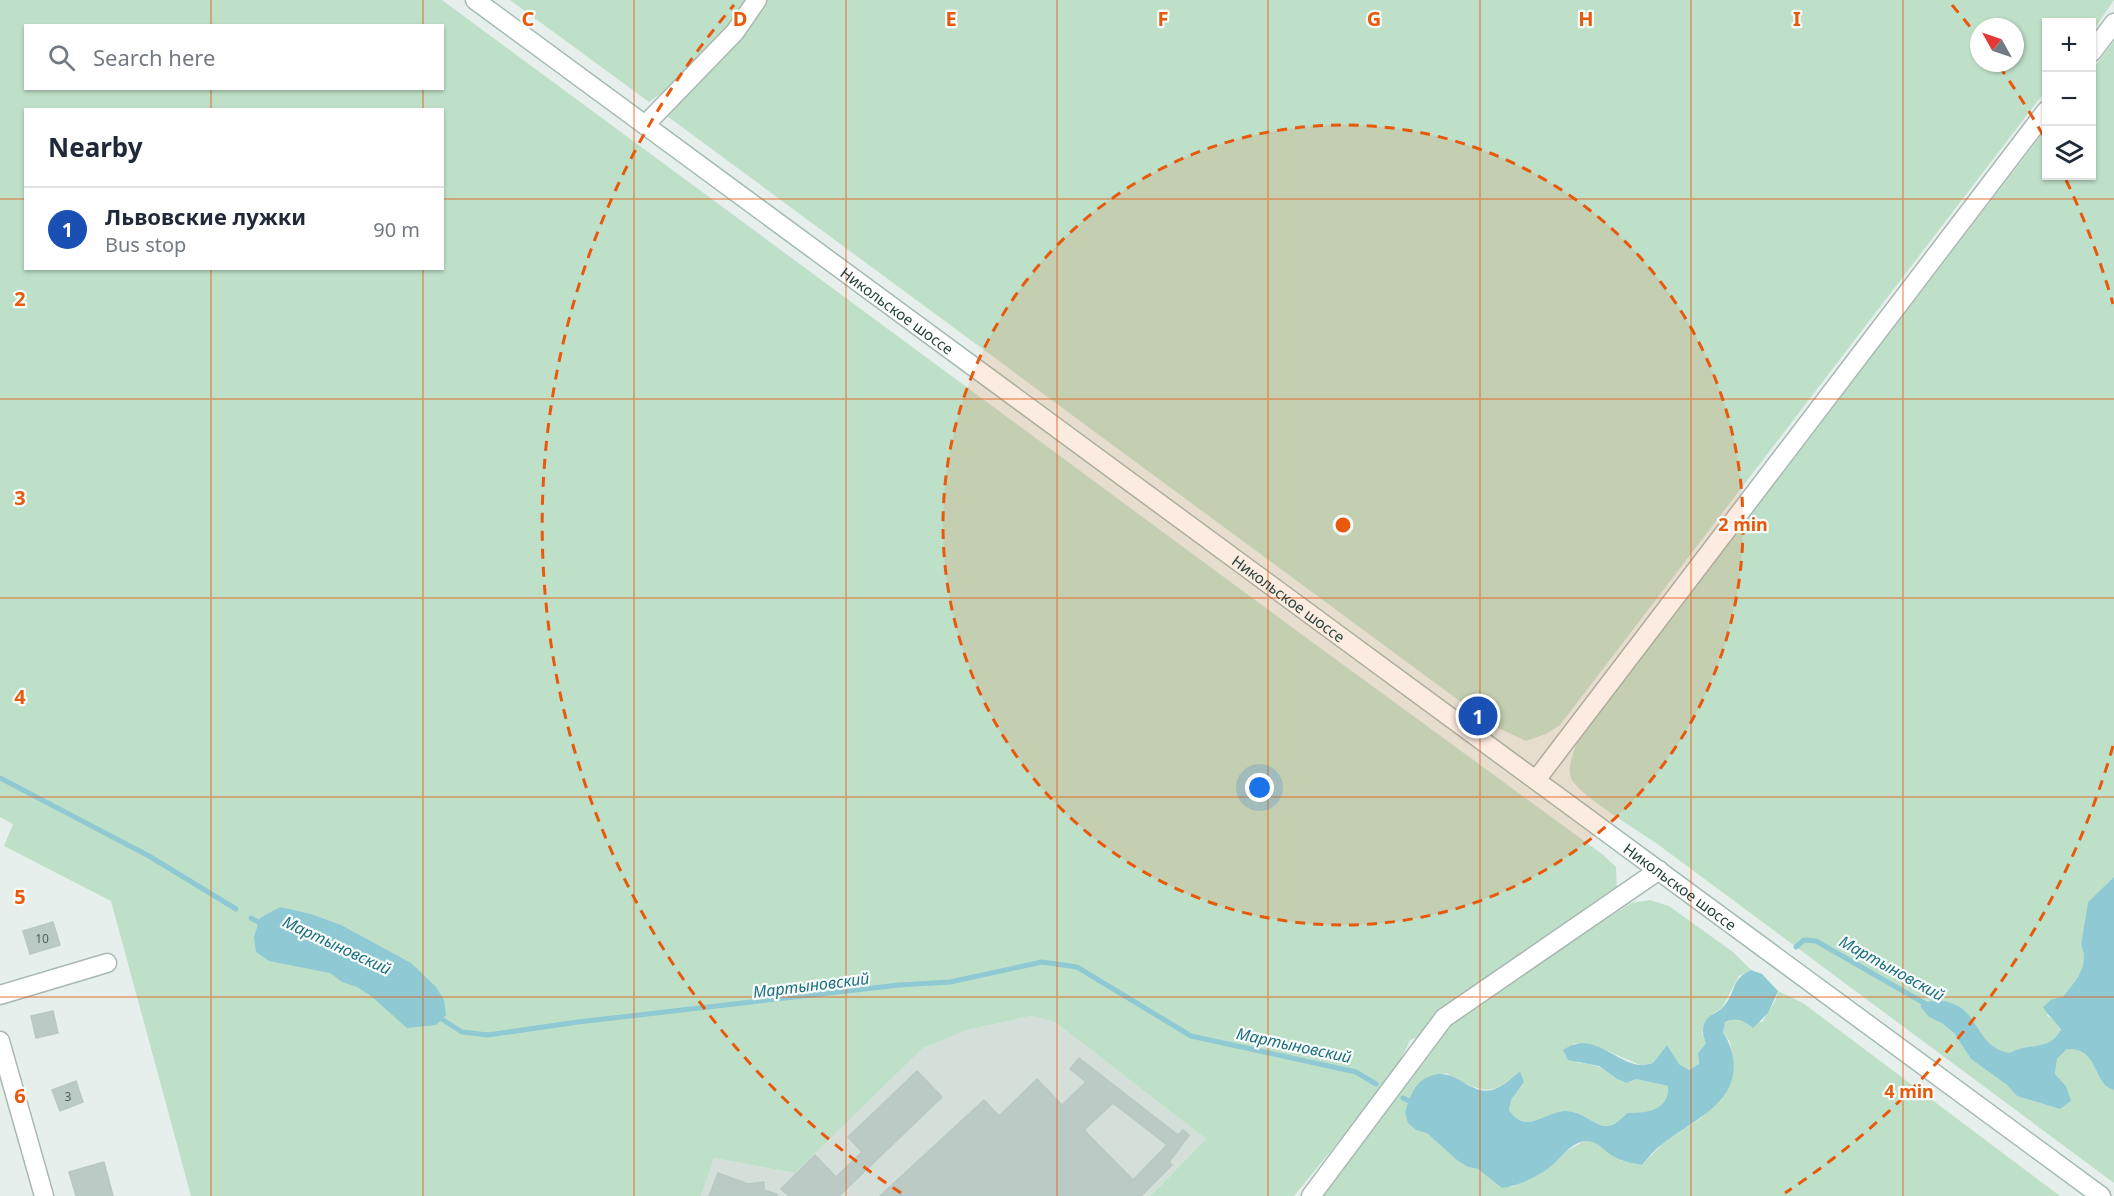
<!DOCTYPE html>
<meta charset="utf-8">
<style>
:root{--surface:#fff;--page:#f2f2f3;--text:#1f2937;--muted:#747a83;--line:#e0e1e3;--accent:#ea580c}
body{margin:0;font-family:"Noto Sans",sans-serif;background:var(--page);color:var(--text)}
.controls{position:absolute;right:18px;top:18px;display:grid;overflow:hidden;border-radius:0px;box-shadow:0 2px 4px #0004}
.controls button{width:54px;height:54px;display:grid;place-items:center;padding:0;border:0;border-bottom:2px solid var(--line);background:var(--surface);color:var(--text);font:30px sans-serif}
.compass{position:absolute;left:1970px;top:18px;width:54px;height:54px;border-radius:50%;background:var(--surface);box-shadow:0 2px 4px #0004;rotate:310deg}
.you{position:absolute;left:1260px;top:788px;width:21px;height:21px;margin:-15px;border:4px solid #fff;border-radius:50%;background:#1a73e8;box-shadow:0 0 0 9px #1a73e833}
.badge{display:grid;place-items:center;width:39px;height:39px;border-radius:50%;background:var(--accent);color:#fff;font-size:20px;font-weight:700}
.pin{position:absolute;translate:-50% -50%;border:3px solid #fff;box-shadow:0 2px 6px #0006}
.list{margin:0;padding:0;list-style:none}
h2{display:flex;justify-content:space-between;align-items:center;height:78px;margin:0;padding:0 24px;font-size:26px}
h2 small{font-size:20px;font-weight:400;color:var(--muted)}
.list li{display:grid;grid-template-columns:39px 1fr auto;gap:18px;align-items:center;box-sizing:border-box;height:84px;padding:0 24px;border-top:2px solid var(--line)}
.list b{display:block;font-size:22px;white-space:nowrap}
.list p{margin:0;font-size:20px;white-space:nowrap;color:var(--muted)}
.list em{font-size:20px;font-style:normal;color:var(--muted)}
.icon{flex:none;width:33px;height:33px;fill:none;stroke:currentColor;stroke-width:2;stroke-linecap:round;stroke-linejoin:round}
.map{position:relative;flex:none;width:2114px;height:1196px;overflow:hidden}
.search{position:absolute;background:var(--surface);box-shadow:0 2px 4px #0004;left:24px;top:24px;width:420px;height:66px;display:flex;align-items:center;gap:15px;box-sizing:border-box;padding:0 21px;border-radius:0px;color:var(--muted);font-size:22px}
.panel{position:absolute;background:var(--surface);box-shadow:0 2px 4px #0004;left:24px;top:108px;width:420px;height:162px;border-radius:0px}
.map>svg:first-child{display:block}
.built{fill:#d4dfda}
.green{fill:#bfe0c8;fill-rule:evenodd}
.water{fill:#8ec9d4}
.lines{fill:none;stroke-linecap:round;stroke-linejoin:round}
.stream{stroke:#8ec9d4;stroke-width:5}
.building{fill:#bbcac4;stroke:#b8c9c2;stroke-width:1.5;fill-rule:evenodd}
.minor-casing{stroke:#a8b8b2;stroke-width:21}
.secondary-casing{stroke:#a4bbb3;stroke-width:21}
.minor{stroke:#fff;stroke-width:18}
.secondary{stroke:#fff;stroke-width:18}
.grid{fill:none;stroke:#e8590c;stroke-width:1.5;stroke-opacity:0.55}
.ring{fill:none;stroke:#e8590c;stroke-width:3;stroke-dasharray:10 8}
.labels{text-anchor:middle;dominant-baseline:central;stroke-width:4.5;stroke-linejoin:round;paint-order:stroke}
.number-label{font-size:12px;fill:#4a645c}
.street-label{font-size:15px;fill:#24423a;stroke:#f7fbf9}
.water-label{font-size:16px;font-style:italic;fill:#1c6f80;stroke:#f7fbf9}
.grid-label{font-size:20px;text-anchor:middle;font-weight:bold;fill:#e8590c;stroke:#f7fbf9;stroke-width:4.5;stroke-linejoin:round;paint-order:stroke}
.centre{fill:#e8590c;stroke:#f7fbf9;stroke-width:3}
.ring-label{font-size:18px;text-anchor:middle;font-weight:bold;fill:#e8590c;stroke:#f7fbf9;stroke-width:4.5;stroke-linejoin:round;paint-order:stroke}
</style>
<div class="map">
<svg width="2114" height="1196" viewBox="0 0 2114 1196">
<rect width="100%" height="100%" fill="#e6efeb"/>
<path class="built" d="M1031 1016 1055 1022 1206 1139 1150 1196H701L714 1158 795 1173 923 1048 968 1030Z"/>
<path class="green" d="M0 0H442L1293 628 1602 854 1616 867 1617 890 1458 998 1418 1037 1410 1040 1401 1060 1349 1129 1294 1196H1150L1206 1139 1055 1022 1031 1016 968 1030 923 1048 795 1173 714 1158 701 1196H191L111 901 4 846 13 824 0 817ZM26 26H442V88H26ZM26 110H442V268H26Z
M510 0H749C722 38 688 76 649 102Z
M767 0H2114L2092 32V22H2046V90L1560 725 1546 734 1526 741 1492 725 667 116 741 37ZM1979 27H2015V63H1979Z
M2114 41V877L2088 902 2081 944 2084 955 2083 967 2078 977 2063 997 2052 999 2047 1016 2056 1021 2061 1031C2045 1054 2031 1041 2009 1053 1989 1049 1979 1032 1967 1016L1929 1017 1943 1024 1954 1033 1971 1059 2007 1085 2017 1096 2060 1109 2066 1086 2055 1074 2057 1059 2067 1049C2072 1049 2079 1050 2082 1052 2098 1061 2096 1084 2114 1090V1183L1656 843C1639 831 1577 794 1571 778 1567 766 1574 753 1577 741L2046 129V176H2092V70Z
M1650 900 1669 906 1733 952 1751 970 1739 976 1722 1008 1712 1014 1702 1033 1706 1043 1698 1053 1699 1064 1689 1070 1679 1064 1667 1045 1653 1063 1640 1065 1596 1046 1573 1043 1578 1063C1606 1064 1605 1075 1627 1083L1636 1079 1668 1086C1668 1111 1648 1113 1627 1113 1622 1118 1616 1125 1608 1126 1594 1127 1583 1110 1564 1111 1542 1113 1528 1135 1509 1110L1511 1100 1524 1082 1510 1079C1487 1100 1470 1085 1446 1073 1425 1079 1419 1079 1409 1100L1416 1130 1427 1132 1458 1161 1468 1167 1478 1169 1512 1187 1532 1178 1549 1168 1567 1151 1584 1141H1594L1622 1161 1642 1165 1664 1142 1701 1118 1709 1110 1732 1053 1730 1042 1723 1033 1725 1022 1735 1018 1762 1022 1775 1001 1778 991 1803 1003 2060 1196H1321L1454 1019 1631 903Z"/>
<path class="water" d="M2114 877V1090C2096 1085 2098 1061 2082 1052 2079 1050 2072 1049 2067 1049L2057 1059 2055 1074 2066 1086 2071 1101 2060 1109 2017 1096 2007 1085 1971 1059 1954 1033 1943 1024 1929 1017 1920 1006 1935 999C1942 1001 1951 1002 1958 1006 1979 1018 1978 1046 2009 1053 2030 1041 2047 1053 2061 1030 2056 1021 2048 1016 2043 1007L2052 999 2063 997 2078 977 2083 966 2084 955 2081 944 2088 902Z
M280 907 311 914 341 925 411 963 436 987 444 1000 446 1015 436 1025 407 1028 371 996 357 987 342 982 330 973 269 961 256 952 254 937 260 918Z
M1751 970 1762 974 1778 991 1768 1013 1753 1028C1743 1020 1737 1017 1725 1022L1723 1033C1728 1040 1730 1045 1732 1053 1744 1102 1692 1120 1661 1145 1654 1150 1648 1158 1642 1165 1632 1163 1623 1162 1615 1157 1605 1152 1598 1141 1587 1141 1571 1141 1561 1159 1549 1168 1536 1177 1518 1186 1502 1188L1478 1169 1468 1167 1458 1161 1427 1133 1416 1130 1408 1123 1405 1113C1409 1100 1413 1084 1426 1078 1454 1063 1468 1096 1492 1090 1503 1087 1511 1078 1520 1072L1524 1082 1511 1100 1509 1110C1527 1135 1542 1113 1564 1111 1583 1110 1594 1127 1608 1126 1616 1125 1622 1118 1627 1113 1647 1113 1669 1111 1668 1086L1636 1079 1627 1083 1617 1079 1599 1066 1568 1060 1563 1050C1593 1030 1611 1060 1639 1065 1643 1065 1649 1064 1653 1063L1667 1045 1679 1064 1689 1070 1699 1064 1698 1053 1706 1043C1703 1036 1702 1032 1704 1025 1706 1014 1718 1014 1724 1006 1737 991 1730 980 1751 970Z"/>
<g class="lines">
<path class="stream" d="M0 778 149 856 236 909
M251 918 265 926
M1796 947 1804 940 1816 941 1931 1007
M437 1016 462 1032 488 1035 578 1022 899 985 950 982 1042 962 1077 967 1191 1036 1356 1072 1376 1084
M1403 1098 1413 1103"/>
</g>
<path class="building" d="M53 922 60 945 30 954 23 931Z
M53 1011 58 1033 36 1038 31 1016Z
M1079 1058 1178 1135 1183 1130 1189 1135 1169 1162 1172 1165 1141 1196H880L984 1100 999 1116 1037 1079 1062 1105 1086 1082 1070 1069ZM1113 1103 1167 1145 1133 1180 1084 1130Z
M917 1071 942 1097 839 1196H789L781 1189 815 1155 836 1177 862 1152 848 1137Z
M76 1081 83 1102 60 1111 52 1090Z
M104 1162 113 1196H76L69 1172Z
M718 1173 748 1184 764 1182V1190L777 1194V1196H709Z"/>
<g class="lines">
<defs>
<path id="minor" d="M2092 52 2114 23
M645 125 735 32 757 0
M1536 780 2046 111
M0 995 107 963
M0 1041 44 1196
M1311 1196 1444 1018 1659 870"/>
<g id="secondary">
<path id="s1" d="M475 0 2101 1196"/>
</g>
</defs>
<use href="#minor" class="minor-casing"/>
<use href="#secondary" class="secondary-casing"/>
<use href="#minor" class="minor"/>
<use href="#secondary" class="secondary"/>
</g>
<path class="grid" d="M211 0V26M423 0V26M634 0V1196M846 0V1196M1057 0V1196M1268 0V1196M1480 0V1196M1691 0V1196M1903 0V1196M211 88V110M423 88V110M0 199H26M442 199H2114M211 268V1196M423 268V1196M0 399H2114M0 598H2114M0 797H2114M0 997H2114"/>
<circle cx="1343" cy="525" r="400" fill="#e8590c" fill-opacity=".12"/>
<g class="ring">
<circle cx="1343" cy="525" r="400"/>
<path d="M2113 746A801 801 0 0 1 1785 1193M901 1193A801 801 0 0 1 734 5M1952 5A801 801 0 0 1 1978 37M1999 66A801 801 0 0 1 2044 137M2066 180A801 801 0 0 1 2113 304"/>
</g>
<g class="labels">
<g class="number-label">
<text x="42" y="938">10</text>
<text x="68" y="1096">3</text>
</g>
<g class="street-label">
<text stroke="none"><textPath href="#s1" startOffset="524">Никольское шоссе</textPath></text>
<text stroke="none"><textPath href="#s1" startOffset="1010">Никольское шоссе</textPath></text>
<text stroke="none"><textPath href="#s1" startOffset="1496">Никольское шоссе</textPath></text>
</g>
<g class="water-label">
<text transform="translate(337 945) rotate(25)">Мартыновский</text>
<text transform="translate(1892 968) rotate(29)">Мартыновский</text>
<text transform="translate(811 985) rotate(-7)">Мартыновский</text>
<text transform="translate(1294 1045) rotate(12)">Мартыновский</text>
</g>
</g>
<g class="grid-label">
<text x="528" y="26">C</text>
<text x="740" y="26">D</text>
<text x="951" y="26">E</text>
<text x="1163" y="26">F</text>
<text x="1374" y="26">G</text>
<text x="1586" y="26">H</text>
<text x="1797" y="26">I</text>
<text x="20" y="306">2</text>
<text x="20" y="505">3</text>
<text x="20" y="704">4</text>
<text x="20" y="904">5</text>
<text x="20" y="1103">6</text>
</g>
<circle cx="1343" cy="525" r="9" class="centre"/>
<g class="ring-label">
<text x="1743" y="531">2 min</text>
<text x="1909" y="1098">4 min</text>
</g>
</svg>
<div class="controls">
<button>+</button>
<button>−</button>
<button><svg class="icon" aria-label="layers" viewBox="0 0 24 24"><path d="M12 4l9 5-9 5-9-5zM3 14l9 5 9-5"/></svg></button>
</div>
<svg class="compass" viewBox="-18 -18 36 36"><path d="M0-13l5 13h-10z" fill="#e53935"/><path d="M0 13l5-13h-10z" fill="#747a83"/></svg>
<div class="you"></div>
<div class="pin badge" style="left:1478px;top:716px;background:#1a4fb4">1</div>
<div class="search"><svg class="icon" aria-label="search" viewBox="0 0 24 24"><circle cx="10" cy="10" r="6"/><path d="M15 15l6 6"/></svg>Search here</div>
<section class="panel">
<h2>Nearby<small></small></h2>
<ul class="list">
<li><span class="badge" style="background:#1a4fb4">1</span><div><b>Львовские лужки</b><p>Bus stop</p></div><em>90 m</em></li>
</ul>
</section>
</div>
